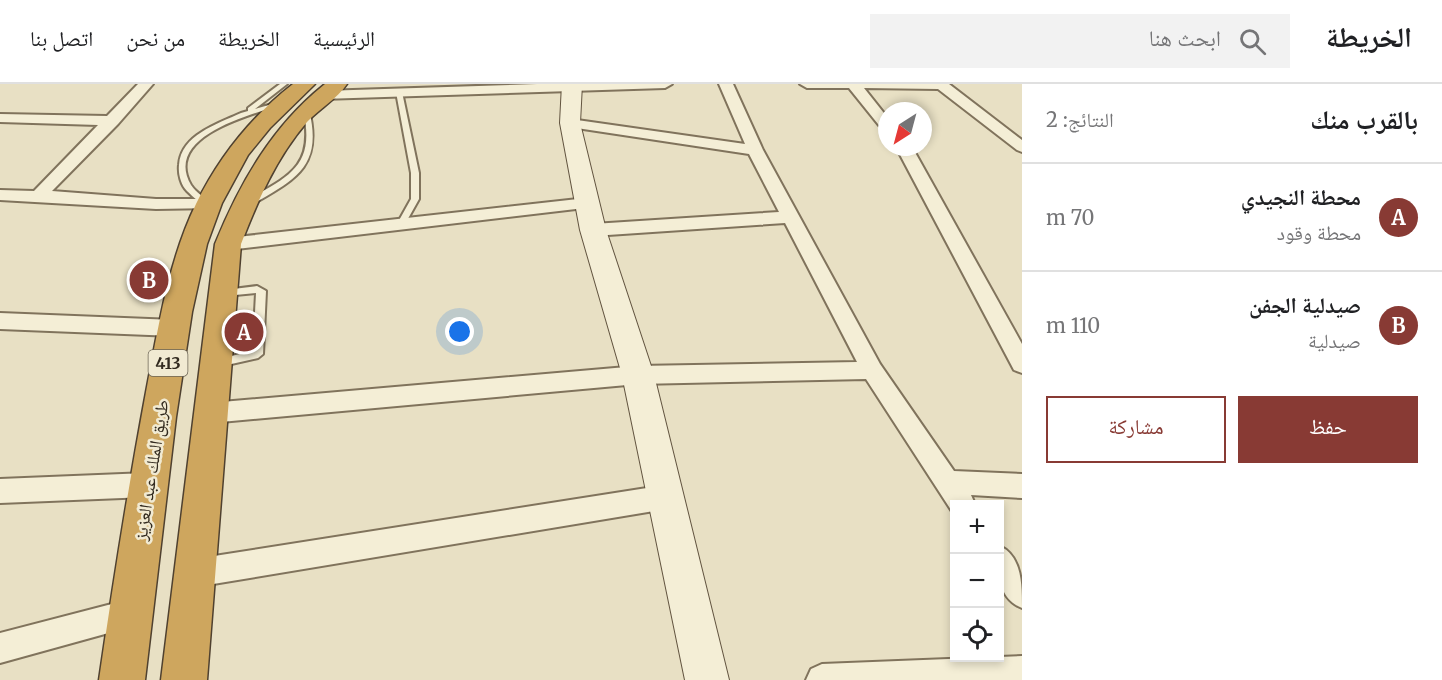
<!DOCTYPE html>
<html lang="ar">
<meta charset="utf-8">
<style>
:root{--surface:#fff;--page:#f2f2f2;--text:#202124;--muted:#757577;--line:#e0e0e0;--accent:#883a34}
body{margin:0;font-family:Merriweather,"Noto Naskh Arabic",serif;background:var(--page);color:var(--text);direction:rtl}
.controls{position:absolute;right:18px;bottom:18px;display:grid;overflow:hidden;border-radius:0px;box-shadow:0 3px 9px #0003}
.controls button{width:54px;height:54px;display:grid;place-items:center;padding:0;border:0;border-bottom:2px solid var(--line);background:var(--surface);color:var(--text);font:30px sans-serif}
.compass{position:absolute;left:878px;top:18px;width:54px;height:54px;border-radius:50%;background:var(--surface);box-shadow:0 3px 9px #0003;rotate:216deg}
.you{position:absolute;left:460px;top:248px;width:21px;height:21px;margin:-15px;border:4px solid #fff;border-radius:50%;background:#1a73e8;box-shadow:0 0 0 9px #1a73e833}
.badge{display:grid;place-items:center;width:39px;height:39px;border-radius:50%;background:var(--accent);color:#fff;font-size:20px;font-weight:700}
.pin{position:absolute;translate:-50% -50%;border:3px solid #fff;box-shadow:0 2px 6px #0006}
.list{margin:0;padding:0;list-style:none}
h2{display:flex;justify-content:space-between;align-items:center;height:78px;margin:0;padding:0 24px;font-size:26px}
h2 small{font-size:20px;font-weight:400;color:var(--muted)}
.list li{display:grid;grid-template-columns:39px 1fr auto;gap:18px;align-items:center;box-sizing:border-box;height:108px;padding:0 24px;border-top:2px solid var(--line)}
.list b{display:block;font-size:22px;white-space:nowrap}
.list p{margin:0;font-size:20px;white-space:nowrap;color:var(--muted)}
.list em{font-size:20px;font-style:normal;color:var(--muted)}
.actions{display:flex;gap:12px;padding:18px 24px}
.actions a{flex:1;padding:14px 0;border:2px solid var(--accent);border-radius:0px;text-align:center;font-size:21px;color:var(--accent)}
.actions .main{background:var(--accent);color:#fff}
.icon{flex:none;width:33px;height:33px;fill:none;stroke:currentColor;stroke-width:2;stroke-linecap:round;stroke-linejoin:round}
.map{position:relative;flex:none;width:1022px;height:596px;overflow:hidden;direction:ltr}
header{display:flex;align-items:center;gap:36px;box-sizing:border-box;height:84px;padding:0 30px;background:var(--surface);border-bottom:2px solid var(--line)}
header strong{font-size:28px}
nav{display:flex;gap:33px;margin-inline-start:auto;font-size:21px}
.search{width:420px;height:54px;background:var(--page);display:flex;align-items:center;gap:15px;box-sizing:border-box;padding:0 21px;border-radius:0px;color:var(--muted);font-size:22px}
main{display:flex}
aside{flex:1;background:var(--surface)}
.map>svg:first-child{display:block}
.lines{fill:none;stroke-linecap:round;stroke-linejoin:round}
.lane-casing{stroke:#80735c;stroke-width:4}
.street-casing{stroke:#80735c;stroke-width:4}
.secondary-casing{stroke:#625440;stroke-width:2}
.highway-casing{stroke:#4f4130;stroke-width:3}
.lane{fill:#f4eed6;fill-rule:evenodd}
.street{fill:#f4eed6;fill-rule:evenodd}
.secondary{fill:#f4eed6;fill-rule:evenodd}
.highway{fill:#cea65e;fill-rule:evenodd}
.labels{text-anchor:middle;dominant-baseline:central;stroke-width:5;stroke-linejoin:round;paint-order:stroke}
.shield{fill:#f1ead2;stroke:#6b6455;stroke-width:1.5}
.shield-label{font-size:16px;font-weight:bold;fill:#322a1f}
.street-label{font-size:18px;fill:#322a1f;stroke:#f1ead2}
</style>
<header>
<strong>الخريطة</strong>
<div class="search"><svg class="icon" aria-label="search" viewBox="0 0 24 24"><circle cx="10" cy="10" r="6"/><path d="M15 15l6 6"/></svg>ابحث هنا</div>
<nav><a>الرئيسية</a><a>الخريطة</a><a>من نحن</a><a>اتصل بنا</a></nav>
</header>
<main>
<aside>
<h2>بالقرب منك<small>النتائج: 2</small></h2>
<ul class="list">
<li><span class="badge">A</span><div><b>محطة النجيدي</b><p>محطة وقود</p></div><em>70 m</em></li>
<li><span class="badge">B</span><div><b>صيدلية الجفن</b><p>صيدلية</p></div><em>110 m</em></li>
</ul>
<div class="actions"><a class="main">حفظ</a><a>مشاركة</a></div>
</aside>
<div class="map">
<svg width="1022" height="596" viewBox="0 0 1022 596">
<rect width="100%" height="100%" fill="#e8e0c4"/>
<g class="lines">
<defs>
<path id="lane" d="M280 0H287L255 25 279 18 282 20 281 21C249 31 163 53 191 101 196 109 206 114 212 120L211 122C203 122 193 113 187 107 181 101 178 90 179 81 181 51 217 40 241 29L248 27V24Z
M399 6 402 8 419 89V115L405 140 401 143 397 140 411 115V89L396 8Z
M306 24 309 26C323 82 296 95 253 120H247V116C290 92 316 81 303 26Z
M257 202 266 207 263 270 258 274 218 283 214 282 213 279 214 276 253 267 256 209 225 212 220 209 225 206Z"/>
<path id="street" d="M138 0H153L118 40 52 107 156 115H208L214 116 217 120 214 124 156 125 0 116V106L34 107 98 41 0 38V30L107 32Z
M537 0H672L665 4 322 15 315 11 322 7Z
M719 0H733L763 66 880 280 954 387 1022 390V414L971 411 975 420H954L953 429 866 295 638 300 210 339 202 336 198 329 202 322 210 319 638 282 857 278 785 139 593 152 584 146 593 140 779 128 749 70 570 43 563 39 570 35 745 60Z
M800 0H949L1022 56V68L1017 66 938 5 864 4 887 33V46L882 45 849 4H807Z
M896 63H912L1022 260V289L1014 286Z
M587 114 593 115 596 119 593 123 228 166 219 160 228 154Z
M0 229 174 236 181 239 184 244 181 249 174 252 0 245Z
M147 389 156 393 160 401 156 409 147 413 0 419V395Z
M666 401 675 405 679 413 675 421 666 425 195 503 185 499 181 489 185 479 195 475Z
M1000 462C1022 473 1022 500 1022 524 997 514 997 486 1000 462Z
M131 515 141 520 146 530 141 540 0 579V549Z
M1022 572V596H806L811 585 822 580Z"/>
<path id="secondary" d="M562 0H582L580 39 606 146 654 291 729 596H685L622 291 580 146 560 39Z"/>
<path id="highway" d="M293 0H315L270 44 248 71 222 119 207 160 192 228 176 333 145 596H99C113 500 128 404 146 308 158 245 168 178 196 120 219 73 252 32 293 0Z
M325 0H347C337 15 319 25 307 38 276 74 258 116 241 160L207 596H161L215 160C240 99 272 42 325 0Z"/>
</defs>
<use href="#lane" class="lane-casing"/>
<use href="#street" class="street-casing"/>
<use href="#secondary" class="secondary-casing"/>
<use href="#highway" class="highway-casing"/>
<use href="#lane" class="lane"/>
<use href="#street" class="street"/>
<use href="#secondary" class="secondary"/>
<use href="#highway" class="highway"/>
</g>
<g class="labels">
<rect class="shield" x="148.5" y="266" width="39" height="26" rx="4.5"/>
<g class="shield-label">
<text x="168" y="279">413</text>
</g>
<g class="street-label">
<text transform="translate(151 386) rotate(-81)">طريق الملك عبد العزيز</text>
</g>
</g>
</svg>
<div class="controls">
<button>+</button>
<button>−</button>
<button><svg class="icon" aria-label="locate" viewBox="0 0 24 24"><circle cx="12" cy="12" r="6"/><path d="M12 2v4M12 18v4M2 12h4M18 12h4"/></svg></button>
</div>
<svg class="compass" viewBox="-18 -18 36 36"><path d="M0-13l5 13h-10z" fill="#e53935"/><path d="M0 13l5-13h-10z" fill="#757577"/></svg>
<div class="you"></div>
<div class="pin badge" style="left:244px;top:248px">A</div>
<div class="pin badge" style="left:149px;top:196px">B</div>
</div>
</main>
